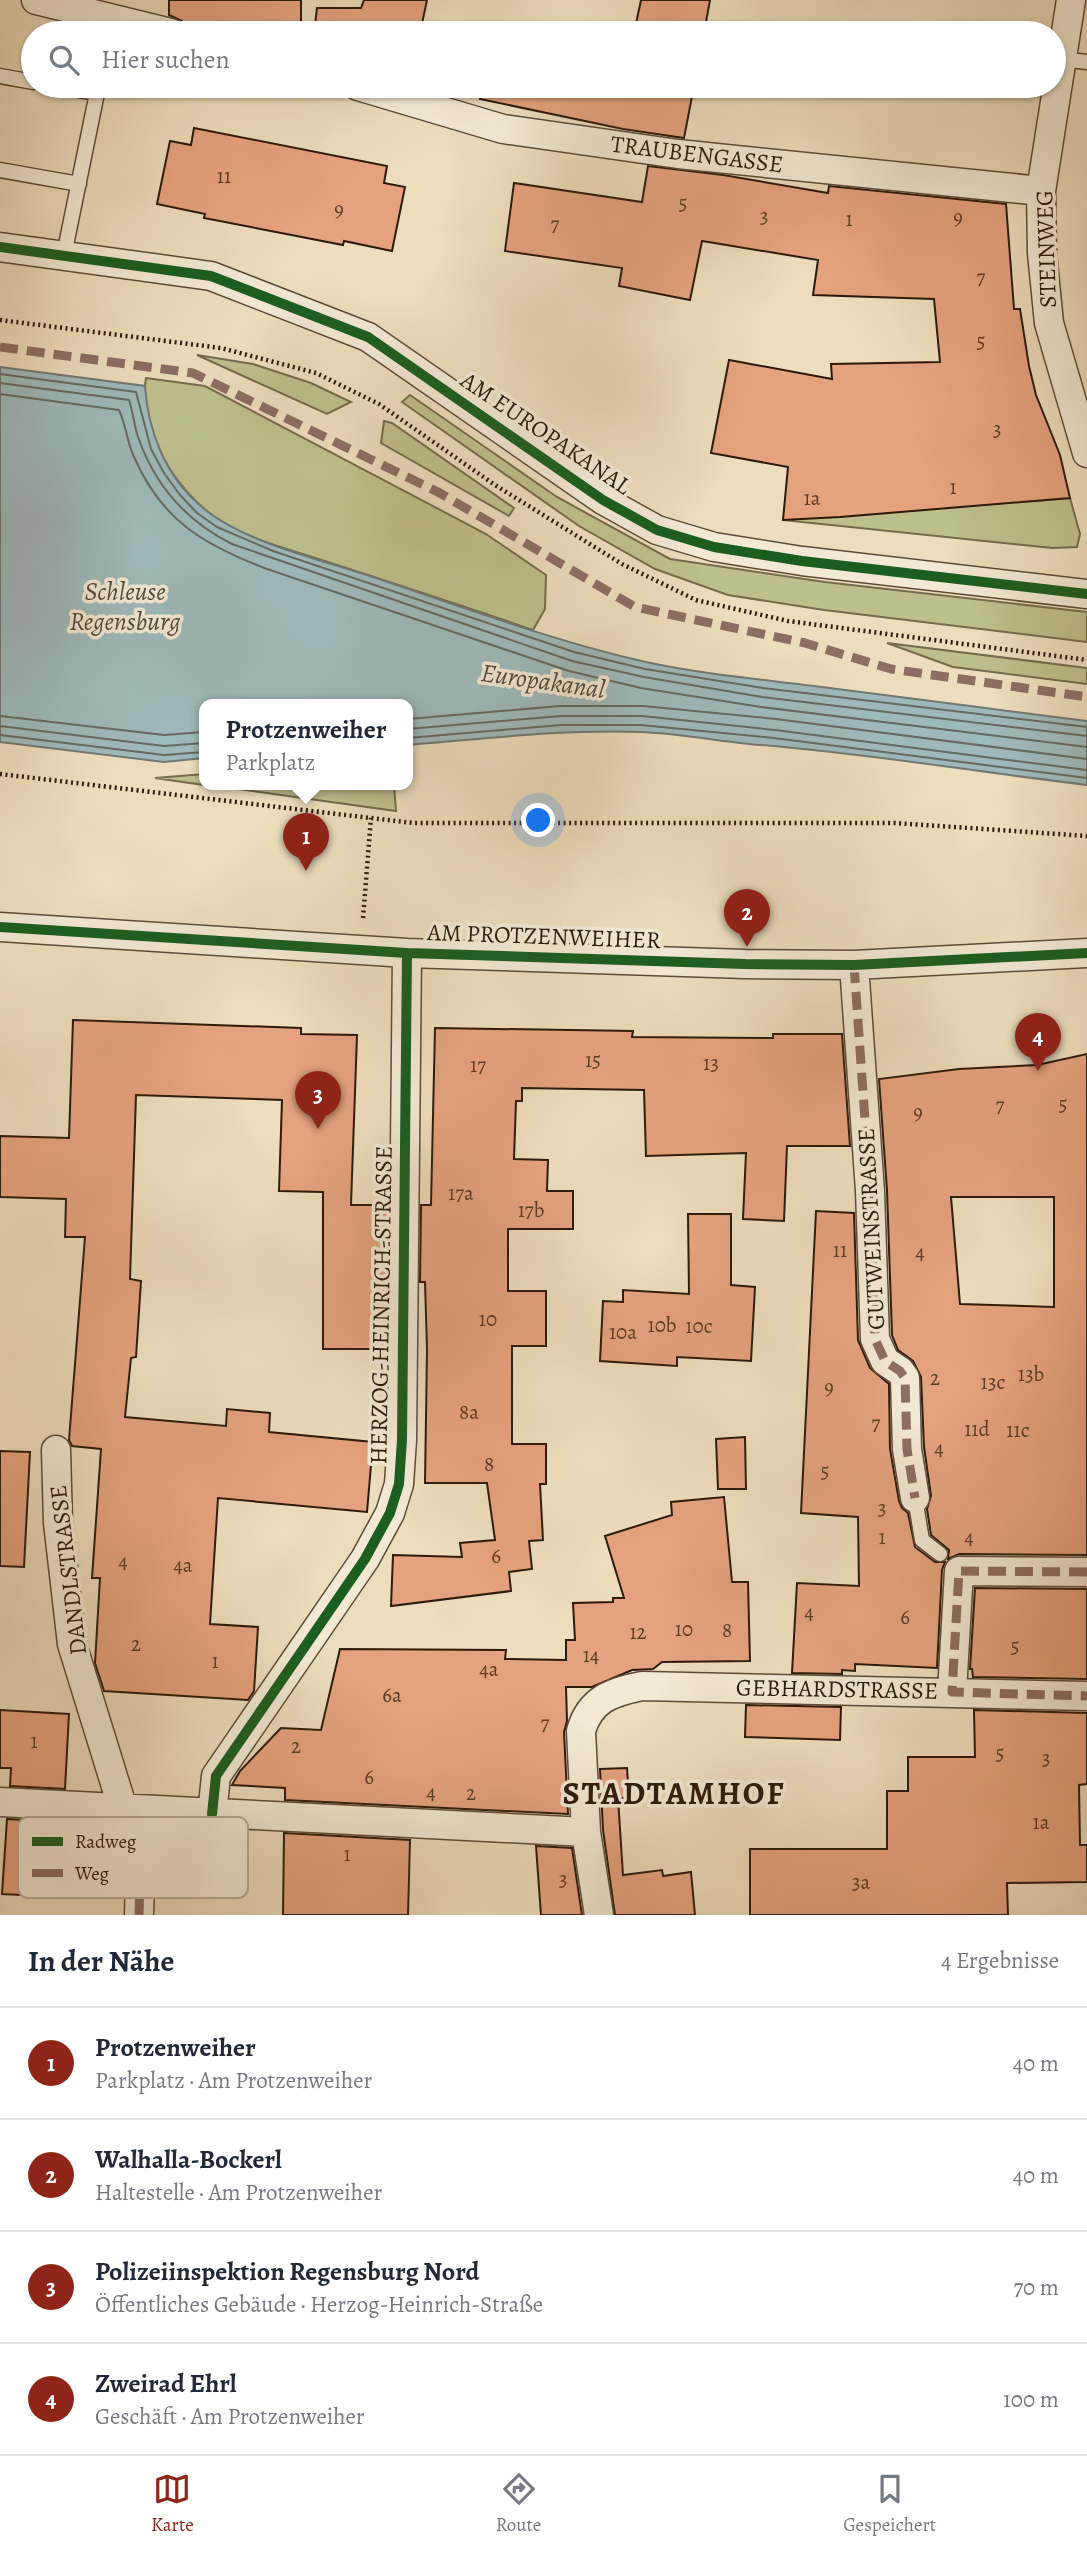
<!DOCTYPE html>
<html lang="de">
<meta charset="utf-8">
<style>
:root{--surface:#fff;--page:#f2f2f3;--text:#1f2937;--muted:#747a83;--line:#e0e1e3;--accent:#8f2418}
body{margin:0;font-family:Alegreya,serif;background:var(--page);color:var(--text)}
.you{position:absolute;left:539px;top:821px;width:24px;height:24px;margin:-18px;border:5px solid #fff;border-radius:50%;background:#1a73e8;box-shadow:0 0 0 10px #1a73e833}
.badge{display:grid;place-items:center;width:46px;height:46px;border-radius:50%;background:var(--accent);color:#fff;font-size:23px;font-weight:700}
.pin{position:absolute;translate:-50% -58px;filter:drop-shadow(0 2px 4px #0008)}
.pin::after{content:'';position:absolute;top:37px;width:24px;height:21px;background:inherit;clip-path:polygon(0 0,100% 0,50% 100%)}
.popup{position:absolute;left:199px;top:699px;width:214px;height:91px;box-sizing:border-box;display:grid;place-content:center;border-radius:14px;background:var(--surface);filter:drop-shadow(0 2px 5px #0005);font-size:23px;white-space:nowrap;color:var(--muted)}
.popup b{font-size:26px;color:var(--text)}
.popup::after{content:'';position:absolute;left:50%;top:100%;margin-left:-14px;border:14px solid transparent;border-top-color:var(--surface)}
.list{margin:0;padding:0;list-style:none}
h2{display:flex;justify-content:space-between;align-items:center;height:91px;margin:0;padding:0 28px;font-size:30px}
h2 small{font-size:23px;font-weight:400;color:var(--muted)}
.list li{display:grid;grid-template-columns:46px 1fr auto;gap:21px;align-items:center;box-sizing:border-box;height:112px;padding:0 28px;border-top:2px solid var(--line)}
.list b{display:block;font-size:26px;white-space:nowrap}
.list p{margin:0;font-size:23px;white-space:nowrap;color:var(--muted)}
.list em{font-size:23px;font-style:normal;color:var(--muted)}
.icon{flex:none;width:38px;height:38px;fill:none;stroke:currentColor;stroke-width:2;stroke-linecap:round;stroke-linejoin:round}
.map{position:relative;flex:none;width:1087px;height:1915px;overflow:hidden}
.search{position:absolute;background:var(--surface);box-shadow:0 2px 5px #0004;left:21px;right:21px;top:21px;height:77px;display:flex;align-items:center;gap:18px;box-sizing:border-box;padding:0 24px;border-radius:38px;color:var(--muted);font-size:26px}
.sheet{height:539px;background:var(--surface)}
nav{display:flex;justify-content:space-around;align-items:center;box-sizing:border-box;height:98px;border-top:2px solid var(--line);background:var(--surface);font-size:19px;color:var(--muted)}
nav a{display:grid;justify-items:center;gap:4px}
nav .on{color:var(--accent)}
.map>svg:first-child{display:block}
.green{fill:#bebf8d;stroke:#766c4c;stroke-width:2}
.water{fill:#9eb9bb;stroke:#717974;stroke-width:2}
.lines{fill:none;stroke-linecap:round;stroke-linejoin:round}
.shore{stroke:#666a62;stroke-width:2}
.building{fill:#e5a27e;stroke:#2d1a0a;stroke-width:2;fill-rule:evenodd}
.service-casing{stroke:#5d4b37;stroke-width:17}
.minor-casing{stroke:#5d4b37;stroke-width:31}
.path{stroke:#2d1a0a;stroke-width:4.5;stroke-dasharray:2 3.5;stroke-linecap:butt}
.service{stroke:#f3e9d4;stroke-width:14}
.minor{stroke:#f3e9d4;stroke-width:28}
.quiet{stroke:#8d6e63;stroke-width:9;stroke-dasharray:18 9;stroke-linecap:butt}
.cycleway-casing{stroke:#f3e9d4;stroke-width:15}
.cycleway{stroke:#1b5e20;stroke-width:10}
.labels{text-anchor:middle;dominant-baseline:central;stroke-width:7;stroke-linejoin:round;paint-order:stroke}
.number-label{font-size:21px;fill:#5b3c27}
.street-label{font-size:24px;fill:#2d1a0a;stroke:#f3e9d4}
.water-label{font-size:26px;font-style:italic;fill:#4f4a3f;stroke:#f3e9d4}
.district-label{font-size:32px;font-weight:bold;letter-spacing:2px;fill:#2d1a0a;stroke:#f3e9d4}
.key{fill:#f3e9d4;stroke:#b8ab97;stroke-width:2}
.key-label{font-size:19px;fill:#2d1a0a}
</style>
<div class="map">
<svg width="1087" height="1915" viewBox="0 0 1087 1915">
<rect width="100%" height="100%" fill="#edddbd"/>
<filter id="stains"><feTurbulence type="fractalNoise" baseFrequency=".00286" numOctaves="4"/><feColorMatrix values="0 0 0 0 .2 0 0 0 0 .09 0 0 0 0 .02 0 0 0 .5 -.17"/></filter>
<radialGradient id="worn" r=".72"><stop offset=".6" stop-color="#630" stop-opacity="0"/><stop offset="1" stop-color="#630" stop-opacity=".3"/></radialGradient>
<path class="green" d="M197 355 253 364 311 383 351 402 327 414Z
M146 378 205 386 486 534 546 575 545 609 533 630C466 607 398 585 331 563 294 550 250 541 217 519 177 491 136 429 146 378Z
M410 395 557 497 670 559 825 582 1087 612V642L824 610 728 595 655 569 579 526 402 402Z
M384 421 392 423 514 508 509 516 381 443Z
M1070 498 1080 534 1077 547 1052 548 783 520Z
M887 643 1087 668V684L953 667Z
M204 774V785L155 778Z
M210 785H394L396 811Z"/>
<path class="water" d="M0 367 145 386C148 432 166 477 202 507 242 542 322 560 373 577 463 607 553 641 646 662 701 674 758 679 814 686 905 698 996 709 1087 721V785C979 772 870 754 761 745 721 742 680 733 640 732 562 729 485 739 408 745V705H204V758L164 762 0 742Z"/>
<g class="lines">
<path class="shore" d="M0 374 136 392 151 449 164 473 180 495 197 513 217 527 273 551 574 652 645 669 763 688 1087 727
M0 383 129 400C133 412 134 425 138 437 155 486 186 521 232 544L572 661 644 677 762 697 1087 736
M0 394 119 410C126 425 127 442 134 457 162 521 204 545 267 569L569 671 641 688 761 707 1087 747
M0 716 164 735 204 732
M408 719 560 706H643L776 719 1087 759
M0 726 164 746 204 743
M408 729 561 716H642L775 730 1087 770
M0 735 164 755 204 752
M408 738 561 725H641L774 738 1087 778"/>
</g>
<path class="building" d="M169 0H301V33H189L182 21 169 15Z
M364 0H427L420 33H314L317 8H361Z
M641 0H710L704 33H634Z
M481 86H694L684 138 623 129 480 99Z
M194 128 387 166 384 183 405 187 392 251 344 241 343 245 204 218 205 214 157 204 170 141 191 145Z
M648 166 723 175 828 193 829 186 1006 204 1014 309H1020L1029 366 1036 395 1060 455 1070 498 840 517 783 520 788 467 711 453 729 360 832 379 831 364 940 362 934 299 813 295 818 260 702 241 690 300 619 286 622 268 505 251 514 183 642 202Z
M73 1020 301 1028V1034L357 1035 351 1205H388L387 1293 382 1349H323V1192L279 1191 282 1100 136 1095 130 1279 141 1281 136 1357 131 1358 125 1417 226 1426 227 1409 270 1413 269 1432 373 1442 367 1512 218 1498 210 1624 258 1627 254 1691 248 1700 104 1691 95 1663 100 1578H92L101 1449 72 1446 69 1440 85 1237H65L66 1199 0 1197V1136L69 1138Z
M435 1028 633 1031 632 1037 773 1038V1034H842L850 1146H787L784 1221 743 1219 746 1153 646 1156 644 1090 522 1088V1101H516L514 1159 548 1160 547 1191H573V1229H508V1291H546V1346H512V1444H546V1484H540L543 1540 529 1541 532 1569 509 1572 511 1591 391 1606 393 1555 462 1557 460 1543 495 1540 487 1483H425L427 1349 425 1282H420L421 1205H431Z
M1087 1054V1555L959 1554 948 1559 949 1550 931 1535 927 1509 931 1496 924 1447 921 1377 913 1361 898 1350 892 1335 887 1190 879 1079 959 1069 1037 1065ZM951 1197H1054V1307L960 1304Z
M816 1211 854 1213 858 1340 870 1368 889 1384 890 1449 899 1501 902 1508 908 1513 915 1547 935 1562H945L942 1570 937 1668 855 1664V1671L842 1670V1674L792 1673 797 1583 859 1586 858 1517 801 1513Z
M688 1214H731V1285L755 1287 751 1361 677 1357V1366L600 1361 603 1301 623 1302V1290L689 1294Z
M745 1437 746 1489H718L716 1439Z
M0 1451 30 1452 24 1567 0 1566Z
M724 1497 732 1582H748L750 1661 662 1662 653 1669 632 1670 592 1687H566L567 1721 564 1732 568 1814 285 1800V1788L232 1785 240 1771 281 1728 321 1730 340 1649 506 1650 505 1659 566 1660V1640H575L573 1603 613 1602V1598H624L605 1536 672 1515 671 1502Z
M975 1588 1087 1589V1679L973 1677 972 1669H970Z
M746 1705 841 1707 840 1740 745 1737Z
M0 1710 69 1714 65 1789 10 1786 11 1768H0Z
M974 1710 1087 1713V1784L1079 1785 1080 1845H1087V1882L1007 1883 1008 1915H750V1849H887V1791H908V1757H975Z
M627 1768 629 1798H618L623 1875 662 1870 663 1876 691 1872 695 1915H615L603 1830 600 1769Z
M7 1819 125 1825 124 1871 44 1869 42 1896 2 1894Z
M171 1827 218 1830 217 1872 157 1870 158 1838Z
M284 1833 410 1840 408 1915H283Z
M536 1846 572 1848 582 1915H541Z"/>
<g class="lines">
<defs>
<path id="service" d="M1062 59 1087 62
M0 76 33 82
M56 86 97 93 64 255
M0 170 79 184
M915 1498 922 1540 940 1554"/>
<path id="minor" d="M36 0 171 33
M1071 0 1041 191 1042 253 1049 323 1087 453
M358 86 503 129 678 154 1041 191
M0 247 211 276 368 337 603 500 657 530 714 547 802 561 1087 594
M0 927 407 953 745 964 854 965 1087 953
M854 965 870 1191 875 1339 885 1361 900 1371 905 1378 907 1449 915 1498
M56 1450 58 1523 72 1644 123 1809
M952 1692 959 1571 1087 1572
M0 1802 586 1832
M212 1814 216 1776 365 1559 390 1513 399 1484 402 1440 407 953
M139 1915 142 1810
M599 1915 586 1832 581 1731C590 1699 612 1692 642 1686L1087 1696"/>
</defs>
<use href="#service" class="service-casing"/>
<use href="#minor" class="minor-casing"/>
<path class="path" d="M0 320 221 348 316 373 379 404 495 485 622 564 696 600 788 621 1087 660
M0 774 413 823H895L1087 836
M363 918 371 818"/>
<use href="#service" class="service"/>
<use href="#minor" class="minor"/>
<path class="quiet" d="M0 347 193 373 438 492 635 607 805 643 891 669 1087 697
M854 965 870 1191 875 1339 885 1361 900 1371 905 1378 907 1449 915 1498
M1087 1572 959 1571 952 1692 1087 1696
M139 1915 142 1810"/>
<defs>
<path id="cycleway" d="M0 247 211 276 368 337 603 500 657 530 714 547 802 561 1087 594
M0 927 407 953 745 964 854 965 1087 953
M212 1814 216 1776 365 1559 390 1513 399 1484 402 1440 407 953"/>
</defs>
<use href="#cycleway" class="cycleway-casing"/>
<use href="#cycleway" class="cycleway"/>
</g>
<g class="labels">
<g class="number-label">
<text x="224" y="176">11</text>
<text x="683" y="203">5</text>
<text x="339" y="209">9</text>
<text x="764" y="216">3</text>
<text x="958" y="217">9</text>
<text x="849" y="219">1</text>
<text x="555" y="224">7</text>
<text x="981" y="277">7</text>
<text x="981" y="341">5</text>
<text x="997" y="429">3</text>
<text x="953" y="487">1</text>
<text x="812" y="498">1a</text>
<text x="593" y="1060">15</text>
<text x="711" y="1063">13</text>
<text x="478" y="1065">17</text>
<text x="1063" y="1104">5</text>
<text x="1000" y="1105">7</text>
<text x="918" y="1112">9</text>
<text x="461" y="1193">17a</text>
<text x="531" y="1210">17b</text>
<text x="840" y="1250">11</text>
<text x="920" y="1252">4</text>
<text x="488" y="1319">10</text>
<text x="662" y="1325">10b</text>
<text x="699" y="1326">10c</text>
<text x="623" y="1332">10a</text>
<text x="1031" y="1374">13b</text>
<text x="935" y="1378">2</text>
<text x="993" y="1382">13c</text>
<text x="829" y="1387">9</text>
<text x="469" y="1412">8a</text>
<text x="876" y="1423">7</text>
<text x="977" y="1429">11d</text>
<text x="1018" y="1430">11c</text>
<text x="939" y="1448">4</text>
<text x="489" y="1464">8</text>
<text x="825" y="1471">5</text>
<text x="882" y="1508">3</text>
<text x="882" y="1537">1</text>
<text x="969" y="1537">4</text>
<text x="496" y="1556">6</text>
<text x="123" y="1561">4</text>
<text x="183" y="1565">4a</text>
<text x="809" y="1612">4</text>
<text x="905" y="1617">6</text>
<text x="684" y="1629">10</text>
<text x="727" y="1630">8</text>
<text x="638" y="1632">12</text>
<text x="136" y="1644">2</text>
<text x="1015" y="1646">5</text>
<text x="591" y="1655">14</text>
<text x="215" y="1661">1</text>
<text x="489" y="1669">4a</text>
<text x="392" y="1695">6a</text>
<text x="545" y="1723">7</text>
<text x="34" y="1741">1</text>
<text x="296" y="1746">2</text>
<text x="1000" y="1753">5</text>
<text x="1046" y="1758">3</text>
<text x="369" y="1777">6</text>
<text x="431" y="1792">4</text>
<text x="471" y="1793">2</text>
<text x="1041" y="1822">1a</text>
<text x="347" y="1854">1</text>
<text x="563" y="1879">3</text>
<text x="861" y="1882">3a</text>
</g>
<g class="street-label">
<text transform="translate(697 154) rotate(7)">TRAUBENGASSE</text>
<text transform="translate(1046 249) rotate(-92)">STEINWEG</text>
<text transform="translate(546 433) rotate(34)">AM EUROPAKANAL</text>
<text transform="translate(544 936) rotate(2)">AM PROTZENWEIHER</text>
<text transform="translate(871 1229) rotate(-93)">GUTWEINSTRASSE</text>
<text transform="translate(381 1305) rotate(-89)">HERZOG-HEINRICH-STRASSE</text>
<text transform="translate(68 1570) rotate(-97)">DANDLSTRASSE</text>
<text transform="translate(837 1689) rotate(1)">GEBHARDSTRASSE</text>
</g>
<g class="water-label">
<text x="125" y="591">Schleuse<tspan x="125" dy="30">Regensburg</tspan></text>
<text transform="translate(543 681) rotate(8)">Europakanal</text>
</g>
<g class="district-label">
<text x="674" y="1793">STADTAMHOF</text>
</g>
</g>
<rect x="18" y="1817" width="230" height="81" rx="10" class="key"/>
<rect x="32" y="1837" width="31" height="9" fill="#1b5e20"/>
<rect x="32" y="1869" width="31" height="8" fill="#8d6e63"/>
<g class="key-label">
<text x="75" y="1848">Radweg</text>
<text x="75" y="1880">Weg</text>
</g>
<rect width="100%" height="100%" filter="url(#stains)"/>
<rect width="100%" height="100%" fill="url(#worn)"/>
</svg>
<div class="you"></div>
<div class="pin badge" style="left:306px;top:871px">1</div>
<div class="popup"><b>Protzenweiher</b>Parkplatz</div>
<div class="pin badge" style="left:747px;top:947px">2</div>
<div class="pin badge" style="left:318px;top:1129px">3</div>
<div class="pin badge" style="left:1038px;top:1071px">4</div>
<div class="search"><svg class="icon" aria-label="search" viewBox="0 0 24 24"><circle cx="10" cy="10" r="6"/><path d="M15 15l6 6"/></svg>Hier suchen</div>
</div>
<section class="sheet">
<h2>In der Nähe<small>4 Ergebnisse</small></h2>
<ul class="list">
<li><span class="badge">1</span><div><b>Protzenweiher</b><p>Parkplatz · Am Protzenweiher</p></div><em>40 m</em></li>
<li><span class="badge">2</span><div><b>Walhalla-Bockerl</b><p>Haltestelle · Am Protzenweiher</p></div><em>40 m</em></li>
<li><span class="badge">3</span><div><b>Polizeiinspektion Regensburg Nord</b><p>Öffentliches Gebäude · Herzog-Heinrich-Straße</p></div><em>70 m</em></li>
<li><span class="badge">4</span><div><b>Zweirad Ehrl</b><p>Geschäft · Am Protzenweiher</p></div><em>100 m</em></li>
</ul>
</section>
<nav>
<a class="on"><svg class="icon" aria-label="map" viewBox="0 0 24 24"><path d="M3 6l6-2 6 2 6-2v14l-6 2-6-2-6 2zM9 4v14M15 6v14"/></svg>Karte</a>
<a><svg class="icon" aria-label="directions" viewBox="0 0 24 24"><path d="M12 3l9 9-9 9-9-9zM9 14v-3h6M13 9l2 2-2 2"/></svg>Route</a>
<a><svg class="icon" aria-label="saved" viewBox="0 0 24 24"><path d="M7 4h10v16l-5-4-5 4z"/></svg>Gespeichert</a>
</nav>
